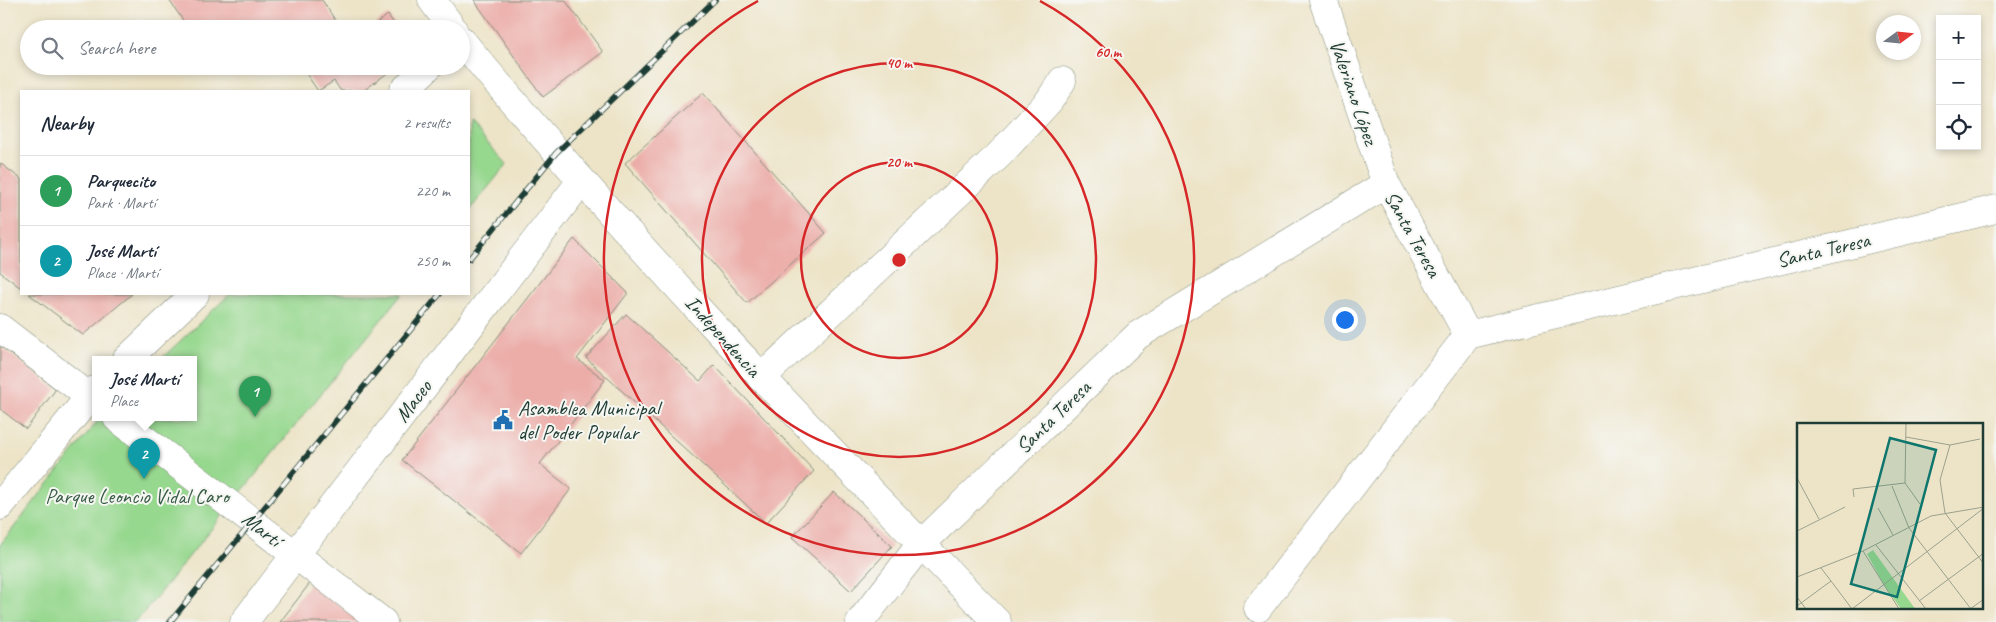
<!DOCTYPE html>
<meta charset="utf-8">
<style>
:root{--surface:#fff;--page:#f6f6f7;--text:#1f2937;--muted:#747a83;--line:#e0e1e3;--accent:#7c3aed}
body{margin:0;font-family:Caveat,sans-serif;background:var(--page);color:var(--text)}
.controls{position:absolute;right:15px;top:15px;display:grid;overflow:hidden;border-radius:0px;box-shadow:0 2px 8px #0003}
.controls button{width:45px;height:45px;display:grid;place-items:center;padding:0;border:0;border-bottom:1px solid var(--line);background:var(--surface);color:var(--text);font:25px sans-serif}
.compass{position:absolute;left:1876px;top:15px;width:45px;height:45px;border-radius:50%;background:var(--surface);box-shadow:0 2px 8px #0003;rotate:75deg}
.you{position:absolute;left:1344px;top:319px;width:18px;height:18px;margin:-12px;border:4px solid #fff;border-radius:50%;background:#1a73e8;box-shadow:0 0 0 8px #1a73e833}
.badge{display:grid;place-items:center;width:32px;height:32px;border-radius:50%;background:var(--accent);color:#fff;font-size:16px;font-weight:700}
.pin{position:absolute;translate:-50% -41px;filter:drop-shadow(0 1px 2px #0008)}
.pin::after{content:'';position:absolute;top:26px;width:18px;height:15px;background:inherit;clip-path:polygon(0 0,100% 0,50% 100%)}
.popup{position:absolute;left:92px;top:356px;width:105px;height:65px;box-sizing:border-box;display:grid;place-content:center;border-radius:0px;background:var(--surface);filter:drop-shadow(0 1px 4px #0005);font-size:16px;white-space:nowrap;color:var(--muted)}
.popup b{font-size:19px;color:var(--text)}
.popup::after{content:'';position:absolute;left:50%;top:100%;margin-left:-10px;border:10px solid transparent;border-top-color:var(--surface)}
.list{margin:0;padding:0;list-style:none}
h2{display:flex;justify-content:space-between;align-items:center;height:65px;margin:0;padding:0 20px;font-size:21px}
h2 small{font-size:16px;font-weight:400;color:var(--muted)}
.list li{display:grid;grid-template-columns:32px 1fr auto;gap:15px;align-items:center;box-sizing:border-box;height:70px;padding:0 20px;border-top:1px solid var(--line)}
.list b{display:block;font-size:19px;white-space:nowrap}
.list p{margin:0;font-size:16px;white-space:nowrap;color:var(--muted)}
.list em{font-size:16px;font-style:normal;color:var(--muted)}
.icon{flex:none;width:28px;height:28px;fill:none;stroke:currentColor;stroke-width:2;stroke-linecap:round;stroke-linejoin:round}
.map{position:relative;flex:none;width:1996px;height:622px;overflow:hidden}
.search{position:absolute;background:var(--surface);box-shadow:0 2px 8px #0003;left:20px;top:20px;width:450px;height:55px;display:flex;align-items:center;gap:12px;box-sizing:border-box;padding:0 18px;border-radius:28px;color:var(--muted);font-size:19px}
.panel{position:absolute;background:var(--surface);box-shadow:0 2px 8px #0003;left:20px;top:90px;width:450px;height:205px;border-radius:0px}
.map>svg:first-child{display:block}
.green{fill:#97d88f;stroke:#5b8a62}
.building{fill:#ecada9}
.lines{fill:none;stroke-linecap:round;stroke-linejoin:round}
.minor-casing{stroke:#86907e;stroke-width:29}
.major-casing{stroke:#86907e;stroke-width:29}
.minor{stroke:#fff;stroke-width:28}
.major{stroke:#fff;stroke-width:28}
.rail-casing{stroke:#1f3d34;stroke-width:5.5}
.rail{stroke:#f6f6f2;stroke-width:4;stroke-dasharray:11;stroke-linecap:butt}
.ring{fill:none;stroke:#d62828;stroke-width:2.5}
.labels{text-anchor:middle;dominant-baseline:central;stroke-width:4;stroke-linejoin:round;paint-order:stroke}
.street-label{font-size:21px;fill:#1f3d34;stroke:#f6f6f2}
.poi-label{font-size:21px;fill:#1f3d34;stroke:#f6f6f2;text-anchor:start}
.park-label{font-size:21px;fill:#375c46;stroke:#f6f6f2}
.inset-road{fill:none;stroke:#9ba18d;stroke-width:1}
.view{fill:#0f766e;fill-opacity:0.15;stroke:#0f766e;stroke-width:2.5}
.inset-edge{fill:none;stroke:#1f3d34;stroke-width:2.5}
.centre{fill:#d62828;stroke:#f6f6f2;stroke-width:2.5}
.ring-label{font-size:15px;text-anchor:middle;font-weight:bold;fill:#d62828;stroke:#f6f6f2;stroke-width:4;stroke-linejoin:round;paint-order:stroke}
</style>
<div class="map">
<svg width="1996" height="622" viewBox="0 0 1996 622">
<rect width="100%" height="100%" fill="#f6f6f2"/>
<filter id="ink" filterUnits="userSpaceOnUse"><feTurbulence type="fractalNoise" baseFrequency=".02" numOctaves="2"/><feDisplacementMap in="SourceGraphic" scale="10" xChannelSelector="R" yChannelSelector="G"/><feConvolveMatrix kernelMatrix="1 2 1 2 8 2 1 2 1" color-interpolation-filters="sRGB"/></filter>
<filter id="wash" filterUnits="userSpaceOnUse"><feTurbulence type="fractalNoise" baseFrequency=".0096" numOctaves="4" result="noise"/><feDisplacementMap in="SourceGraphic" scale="20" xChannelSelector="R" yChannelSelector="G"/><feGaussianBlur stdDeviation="1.12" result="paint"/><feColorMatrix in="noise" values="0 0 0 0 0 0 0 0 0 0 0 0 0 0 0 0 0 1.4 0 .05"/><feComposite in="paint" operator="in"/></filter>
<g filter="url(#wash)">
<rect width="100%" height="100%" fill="#ede4c8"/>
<path class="green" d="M469 123 507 164 469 211Z
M230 294H402L136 622H0V545L100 418H193V360H160Z"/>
<g id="blocks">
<path class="building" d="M169 0H322L341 29H189Z
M474 0H565L603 52 543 97Z
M388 15 398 29H368Z
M301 66H397L363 91H341L334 81 318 91Z
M703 93 826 233 747 303 625 163Z
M0 163 21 179V288L0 272Z
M574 239 628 293 577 359 605 380 540 464 571 489 521 553 402 460Z
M29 294H132L83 335Z
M626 314 700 381 714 365 814 471 766 523 586 358Z
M0 346 56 389 26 429 0 409Z
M834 492 892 546 851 591 792 537Z
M310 583 362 622H280Z"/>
</g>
</g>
<g filter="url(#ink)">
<use href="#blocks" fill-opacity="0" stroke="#86907e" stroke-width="1"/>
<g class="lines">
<defs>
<path id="minor" d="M1323 0 1386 184 1468 335
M403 91 429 66
M0 328 95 401
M1468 335 1996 209
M126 360 195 294
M761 378 999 155 1049 101 1062 81
M117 418 383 622
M0 506 95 390
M1258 608 1468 335
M244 622 581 181
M860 622 921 544 1138 335 1386 184"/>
<path id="major" d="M432 0 453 29
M461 40C630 243 813 433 997 622"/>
</defs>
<use href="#minor" class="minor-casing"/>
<use href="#major" class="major-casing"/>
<use href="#minor" class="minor"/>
<use href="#major" class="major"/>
<defs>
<path id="rail" d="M469 259 556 153 715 0
M170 622 440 294"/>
</defs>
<use href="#rail" class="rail-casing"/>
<use href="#rail" class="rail"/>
</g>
</g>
<g class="ring">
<circle cx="899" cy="260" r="98"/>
<circle cx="899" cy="260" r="197"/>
<path d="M1040 1A295 295 0 1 1 758 1"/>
</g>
<defs>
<symbol id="civic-bare" viewBox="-9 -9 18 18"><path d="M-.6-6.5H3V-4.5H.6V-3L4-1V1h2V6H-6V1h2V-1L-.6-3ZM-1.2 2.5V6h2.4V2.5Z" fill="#1f6fb2" stroke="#f6f6f2" stroke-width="2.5" paint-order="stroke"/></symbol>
</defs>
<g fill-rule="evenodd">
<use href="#civic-bare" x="489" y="406" width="28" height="28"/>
</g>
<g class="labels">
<g class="street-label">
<text transform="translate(1354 92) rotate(71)">Valeriano López</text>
<text transform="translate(1413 234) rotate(61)">Santa Teresa</text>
<text transform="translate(1823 250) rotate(-13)">Santa Teresa</text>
<text transform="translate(723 336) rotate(48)">Independencia</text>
<text transform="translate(413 401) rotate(-53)">Maceo</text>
<text transform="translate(1053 417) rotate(-44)">Santa Teresa</text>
<text transform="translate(262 529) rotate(38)">Martí</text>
</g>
<g class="poi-label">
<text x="518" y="408">Asamblea Municipal<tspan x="518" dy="24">del Poder Popular</tspan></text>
</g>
<g class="park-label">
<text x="137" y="496">Parque Leoncio Vidal Caro</text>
</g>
</g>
<g transform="translate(1797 423)">
<rect width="186" height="186" fill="#ede4c8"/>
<path d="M76 127 116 183 119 186H104L87 162 70 131Z" fill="#97d88f"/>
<path class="inset-road" d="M109 14 153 22 183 16M153 22 143 57 148 90 187 141M0 55 22 96M108 60 109 0M108 60 123 81M95 63 112 105 174 186M57 74 56 66 108 60M81 85 96 112M0 108 48 84M79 122 129 186M66 128 102 186M24 145 34 158 55 186 187 85M0 154 66 128 134 93 187 84M0 174 9 186M122 178 187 130M0 183 34 158M173 186 187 176"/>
<path class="view" d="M93 15 139 27 100 174 54 161Z"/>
<rect width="186" height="186" class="inset-edge"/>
</g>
<circle cx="899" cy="260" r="8" class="centre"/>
<g class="ring-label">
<text x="1108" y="57">60 m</text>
<text x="899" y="68">40 m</text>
<text x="899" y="167">20 m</text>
</g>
</svg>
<div class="controls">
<button>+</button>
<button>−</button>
<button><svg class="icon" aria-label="locate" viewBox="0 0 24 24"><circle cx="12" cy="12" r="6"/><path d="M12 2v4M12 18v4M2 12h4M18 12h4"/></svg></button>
</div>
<svg class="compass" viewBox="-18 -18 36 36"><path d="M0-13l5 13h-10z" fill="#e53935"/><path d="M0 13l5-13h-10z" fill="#747a83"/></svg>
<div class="you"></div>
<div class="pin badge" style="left:255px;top:417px;background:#2e9e5b">1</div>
<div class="pin badge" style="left:144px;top:479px;background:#0f9aa8">2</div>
<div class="popup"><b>José Martí</b>Place</div>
<div class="search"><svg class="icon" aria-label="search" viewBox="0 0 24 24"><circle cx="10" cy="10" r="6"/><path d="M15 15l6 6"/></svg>Search here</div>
<section class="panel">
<h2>Nearby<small>2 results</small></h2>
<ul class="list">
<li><span class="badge" style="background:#2e9e5b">1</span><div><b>Parquecito</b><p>Park · Martí</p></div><em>220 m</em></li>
<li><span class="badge" style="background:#0f9aa8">2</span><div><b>José Martí</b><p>Place · Martí</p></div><em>250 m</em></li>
</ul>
</section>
</div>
